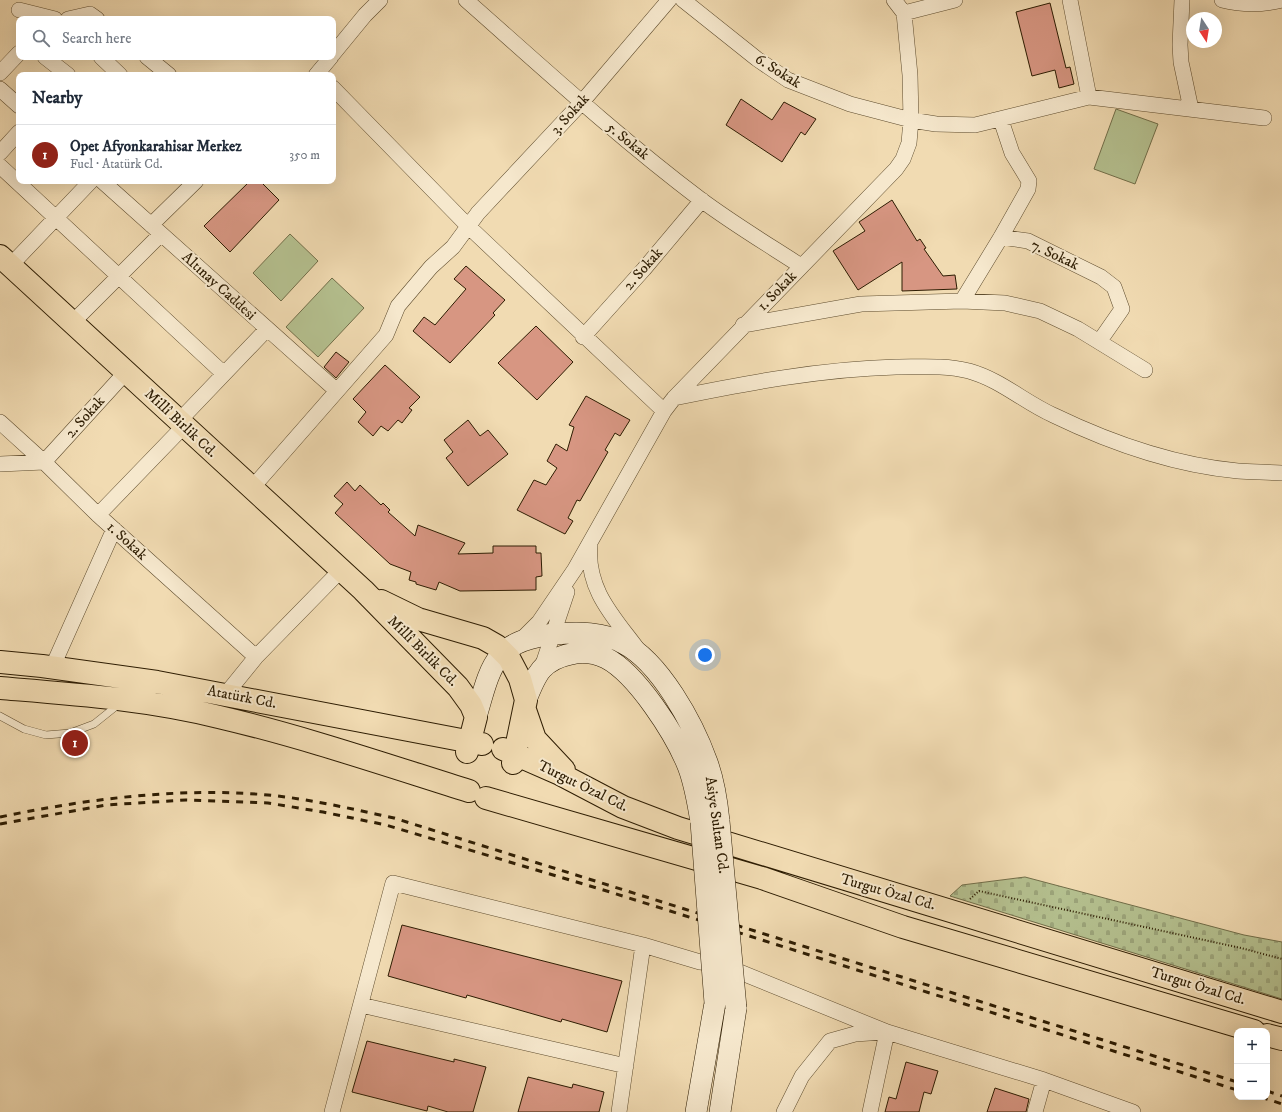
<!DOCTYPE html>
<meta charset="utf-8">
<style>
:root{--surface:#fff;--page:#f2f2f3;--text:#1f2937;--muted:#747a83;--line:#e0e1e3;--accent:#8f2418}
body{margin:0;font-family:"IM FELL DW Pica",serif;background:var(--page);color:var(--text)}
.controls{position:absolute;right:12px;bottom:12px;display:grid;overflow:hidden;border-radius:8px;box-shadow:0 4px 16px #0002}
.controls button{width:36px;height:36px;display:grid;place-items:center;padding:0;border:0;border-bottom:1px solid var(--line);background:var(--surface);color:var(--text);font:20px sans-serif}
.compass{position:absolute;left:1186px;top:12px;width:36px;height:36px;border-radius:50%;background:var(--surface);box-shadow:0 4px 16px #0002;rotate:168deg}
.you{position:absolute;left:705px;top:655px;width:14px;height:14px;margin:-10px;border:3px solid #fff;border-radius:50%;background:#1a73e8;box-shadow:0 0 0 6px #1a73e833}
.badge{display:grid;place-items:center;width:26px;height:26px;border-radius:50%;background:var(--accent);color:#fff;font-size:13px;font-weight:700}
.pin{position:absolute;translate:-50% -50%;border:2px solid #fff;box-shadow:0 1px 4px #0006}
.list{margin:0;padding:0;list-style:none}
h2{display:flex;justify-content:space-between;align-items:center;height:52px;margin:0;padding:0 16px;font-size:17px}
h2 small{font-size:13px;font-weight:400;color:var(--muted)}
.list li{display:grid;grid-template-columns:26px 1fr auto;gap:12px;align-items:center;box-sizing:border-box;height:60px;padding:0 16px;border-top:1px solid var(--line)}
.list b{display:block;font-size:15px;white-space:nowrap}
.list p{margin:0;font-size:13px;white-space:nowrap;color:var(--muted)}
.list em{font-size:13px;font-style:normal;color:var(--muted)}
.icon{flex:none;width:22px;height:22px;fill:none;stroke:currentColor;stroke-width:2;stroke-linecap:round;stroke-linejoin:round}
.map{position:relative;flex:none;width:1282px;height:1112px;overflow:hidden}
.search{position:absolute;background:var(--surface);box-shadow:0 4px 16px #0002;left:16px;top:16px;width:320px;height:44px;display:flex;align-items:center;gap:10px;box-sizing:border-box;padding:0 14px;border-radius:8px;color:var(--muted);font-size:15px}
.panel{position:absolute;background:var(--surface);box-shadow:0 4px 16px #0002;left:16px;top:72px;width:320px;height:112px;border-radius:8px}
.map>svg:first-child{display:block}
.cemetery{fill:url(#cemetery-stones);stroke:#716e49}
.park{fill:#b5c190;stroke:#716e49}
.building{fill:#d79682;stroke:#2d1c02}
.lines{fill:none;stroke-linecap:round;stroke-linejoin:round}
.lane-casing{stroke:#5e4c2e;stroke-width:8}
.street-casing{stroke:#5e4c2e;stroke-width:16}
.secondary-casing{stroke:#2d1c02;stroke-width:22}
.primary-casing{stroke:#2d1c02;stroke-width:24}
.path{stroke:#2d1c02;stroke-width:2;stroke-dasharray:1 2;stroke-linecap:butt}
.lane{stroke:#f6e8cd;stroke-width:7}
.street{stroke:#f6e8cd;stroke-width:15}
.secondary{stroke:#f6e8cd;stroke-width:21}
.primary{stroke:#f1dbb2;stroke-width:22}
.rail{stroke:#2d1c02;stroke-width:3;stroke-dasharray:7 7;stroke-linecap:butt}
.secondary-bridge-casing{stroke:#2d1c02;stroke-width:22;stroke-linecap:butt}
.secondary-bridge{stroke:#f6e8cd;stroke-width:21}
.labels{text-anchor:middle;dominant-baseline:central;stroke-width:4;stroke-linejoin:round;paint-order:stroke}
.street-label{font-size:15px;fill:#2d1c02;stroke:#f6e8cd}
</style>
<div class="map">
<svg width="1282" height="1112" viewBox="0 0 1282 1112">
<defs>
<pattern id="cemetery-stones" width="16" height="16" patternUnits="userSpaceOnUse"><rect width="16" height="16" fill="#b5c190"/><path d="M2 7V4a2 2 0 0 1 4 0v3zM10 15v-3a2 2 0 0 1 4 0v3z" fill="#9ca57b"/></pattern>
</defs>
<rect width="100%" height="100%" fill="#f1dbb2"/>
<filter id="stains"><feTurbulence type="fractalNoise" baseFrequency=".005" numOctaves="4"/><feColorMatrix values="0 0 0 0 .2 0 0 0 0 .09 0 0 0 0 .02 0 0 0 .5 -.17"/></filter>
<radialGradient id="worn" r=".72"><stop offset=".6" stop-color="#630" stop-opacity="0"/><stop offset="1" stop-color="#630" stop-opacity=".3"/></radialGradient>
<path class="cemetery" d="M1025 877 1244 935 1282 942V999L950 896 962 885Z"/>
<path class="park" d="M1116 109 1158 124 1135 184 1094 169Z
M290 234 318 261 281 301 253 273Z
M332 278 364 308 318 357 286 327Z"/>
<path class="building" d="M1050 3 1066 68 1070 67 1074 84 1059 88 1055 70 1032 76 1016 12Z
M741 99 772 120 784 102 816 119 805 135 801 132 782 162 726 125Z
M250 181H260L279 200 230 252 204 226Z
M892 200 917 241 920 239 926 248 924 249 943 276 955 275 957 289 902 291V262L858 290 833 251 865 231 859 222Z
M466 266 505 300 493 313 495 315 450 363 413 331 424 317 435 325 466 289 454 279Z
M536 326 573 362 537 400 498 363Z
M336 352 349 362 336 378 324 367Z
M385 365 420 397 409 408 412 410 402 423 398 420 388 431 381 426 373 436 358 422 366 412 353 399Z
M586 396 630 420 620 436 615 433 605 450 608 452 580 501 577 500 568 518 573 521 565 534 517 510 534 480 546 485 557 468 547 461 556 444 567 451 574 427 569 425Z
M468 420 480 436 488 430 508 454 468 486 446 458 453 452 444 440Z
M347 482 355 491 360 485 381 505 383 503 390 510 388 512 415 536 418 525 465 543 458 554 493 553V546H536V553H541L542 576 536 577V590L460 591 439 582 436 590 416 584V582L409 580 411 572 390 564 335 513 343 504 334 496Z
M402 925 622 981 607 1032 562 1019 561 1022 467 995 466 998 388 976Z
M367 1041 454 1062V1059L486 1067 473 1112H448L428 1106 427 1111 352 1092Z
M906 1062 938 1071 931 1094 924 1092 919 1112H885L889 1097 896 1099Z
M528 1077 572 1088 573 1084 604 1092 599 1112H518Z
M995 1088 1029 1099 1026 1112H987Z"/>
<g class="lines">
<defs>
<path id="lane" d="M0 716 24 729 46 735 70 733 94 724 119 704"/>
<path id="street" d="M466 0C543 68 618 137 700 199 732 223 767 244 801 266
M683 0 757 59 788 80 850 104 911 120 936 124 975 125 1089 97 1264 118
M1070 0 1089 97
M1182 0 1180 45 1181 62 1191 109
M1222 0C1242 5 1262 5 1282 0
M19 10 55 19
M904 13 955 0
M68 19 90 14 97 19
M333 54 365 15 380 0
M45 57 68 75
M101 57 120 75
M147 57 169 75
M0 73 19 53
M316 75 331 57
M333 88 468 226 664 411
M0 89 19 106
M0 153 19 132
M0 166 224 374
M102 181 337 391
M151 225 196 181
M1001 237 1028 241 1101 277 1114 287 1122 309 1099 342
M10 266 91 181
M962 301 1001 237 1028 189 1029 181 1012 153 1001 120
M72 323 161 234
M743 325 861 304 962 301 1005 303 1040 311 1078 329 1145 370
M583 337 644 269 702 200
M674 398C747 383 821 369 896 367 921 367 945 365 969 371 1001 380 1024 402 1053 415 1111 443 1173 465 1238 471 1252 472 1267 472 1282 473
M179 421 267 329
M0 422 44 462 98 515 256 657
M0 464 44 462 126 372
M252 488 386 335 398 306 431 267 453 247 478 213 582 102 669 0
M98 515 184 426
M590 545C586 588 612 615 636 647
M521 640 539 622 575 569 664 411 674 398 896 169 903 159 909 143 911 120 910 75 904 13 894 0
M542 667 567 592
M52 668 114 529
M226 694 256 657 341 570
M361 1005 626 1066
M332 1112 393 883 643 945 700 962 720 964 887 1032 1044 1080 1133 1112
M619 1112 643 945
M784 1112 802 1076 830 1041 855 1034 884 1032
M870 1112 887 1032
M1035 1112 1044 1080"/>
<path id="secondary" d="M526 700C536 674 542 660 571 654 583 651 595 653 606 658 637 674 675 734 688 766 695 784 698 803 701 822
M476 717C491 665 494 640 555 634 578 632 603 632 623 643 660 662 693 723 707 762 714 781 717 801 719 821
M696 1112 715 1003
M720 1112 736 1008"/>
<path id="primary" d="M0 256 363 590 458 687 471 705 476 717 467 752
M381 601 418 619 483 638 497 646 509 658 520 679 526 700 513 763
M0 662 42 666 157 682 482 744
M0 688C73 694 147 699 219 717 304 737 386 765 469 791
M525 710 535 739 564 770
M503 749 560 774 623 807 678 828 1282 1012
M486 798 762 878 903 927 1254 1031
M1267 1035 1282 1039"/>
</defs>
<use href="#lane" class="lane-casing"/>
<use href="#street" class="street-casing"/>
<use href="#secondary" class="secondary-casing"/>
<use href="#primary" class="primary-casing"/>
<path class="path" d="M970 899 979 891 1241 948 1282 959"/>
<use href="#lane" class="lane"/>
<use href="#street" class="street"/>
<use href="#secondary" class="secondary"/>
<use href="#primary" class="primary"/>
<path class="rail" d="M0 817C87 799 179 787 268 795 310 799 352 809 394 818L1237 1082
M0 824 106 805 186 800 268 803 323 812 386 825 610 892 1237 1090
M1267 1091 1282 1096
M1261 1097 1282 1104"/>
<defs>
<path id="secondary-bridge" d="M719 821 736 1008
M701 822 715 1003"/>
</defs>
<use href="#secondary-bridge" class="secondary-bridge-casing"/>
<use href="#secondary-bridge" class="secondary-bridge"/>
</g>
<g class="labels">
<g class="street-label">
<text transform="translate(778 71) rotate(32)">6. Sokak</text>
<text transform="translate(570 114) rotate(-48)">3. Sokak</text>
<text transform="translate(628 141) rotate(39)">5. Sokak</text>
<text transform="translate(1055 255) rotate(25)">7. Sokak</text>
<text transform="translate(643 269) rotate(-49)">2. Sokak</text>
<text transform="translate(219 286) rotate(42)">Altınay Caddesi</text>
<text transform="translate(777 291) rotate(-46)">1. Sokak</text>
<text transform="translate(85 417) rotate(-48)">2. Sokak</text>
<text transform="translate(181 423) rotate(43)">Millî Birlik Cd.</text>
<text transform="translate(127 541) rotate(42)">1. Sokak</text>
<text transform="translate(423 651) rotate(45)">Millî Birlik Cd.</text>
<text transform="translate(242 697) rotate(11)">Atatürk Cd.</text>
<text transform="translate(583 786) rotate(26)">Turgut Özal Cd.</text>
<text transform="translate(717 825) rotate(82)">Asiye Sultan Cd.</text>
<text transform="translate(888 892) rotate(16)">Turgut Özal Cd.</text>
<text transform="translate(1198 986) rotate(17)">Turgut Özal Cd.</text>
</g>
</g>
<rect width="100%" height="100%" filter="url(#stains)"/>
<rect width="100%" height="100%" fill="url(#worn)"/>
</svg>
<div class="controls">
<button>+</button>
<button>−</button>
</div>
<svg class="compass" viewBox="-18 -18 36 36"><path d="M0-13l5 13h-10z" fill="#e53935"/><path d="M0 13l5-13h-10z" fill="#747a83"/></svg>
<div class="you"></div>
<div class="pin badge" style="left:75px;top:743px">1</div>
<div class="search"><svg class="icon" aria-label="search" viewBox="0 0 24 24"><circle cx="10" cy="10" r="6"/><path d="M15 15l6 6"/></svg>Search here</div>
<section class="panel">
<h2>Nearby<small></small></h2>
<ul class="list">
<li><span class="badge">1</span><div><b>Opet Afyonkarahisar Merkez</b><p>Fuel · Atatürk Cd.</p></div><em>350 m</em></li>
</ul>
</section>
</div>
